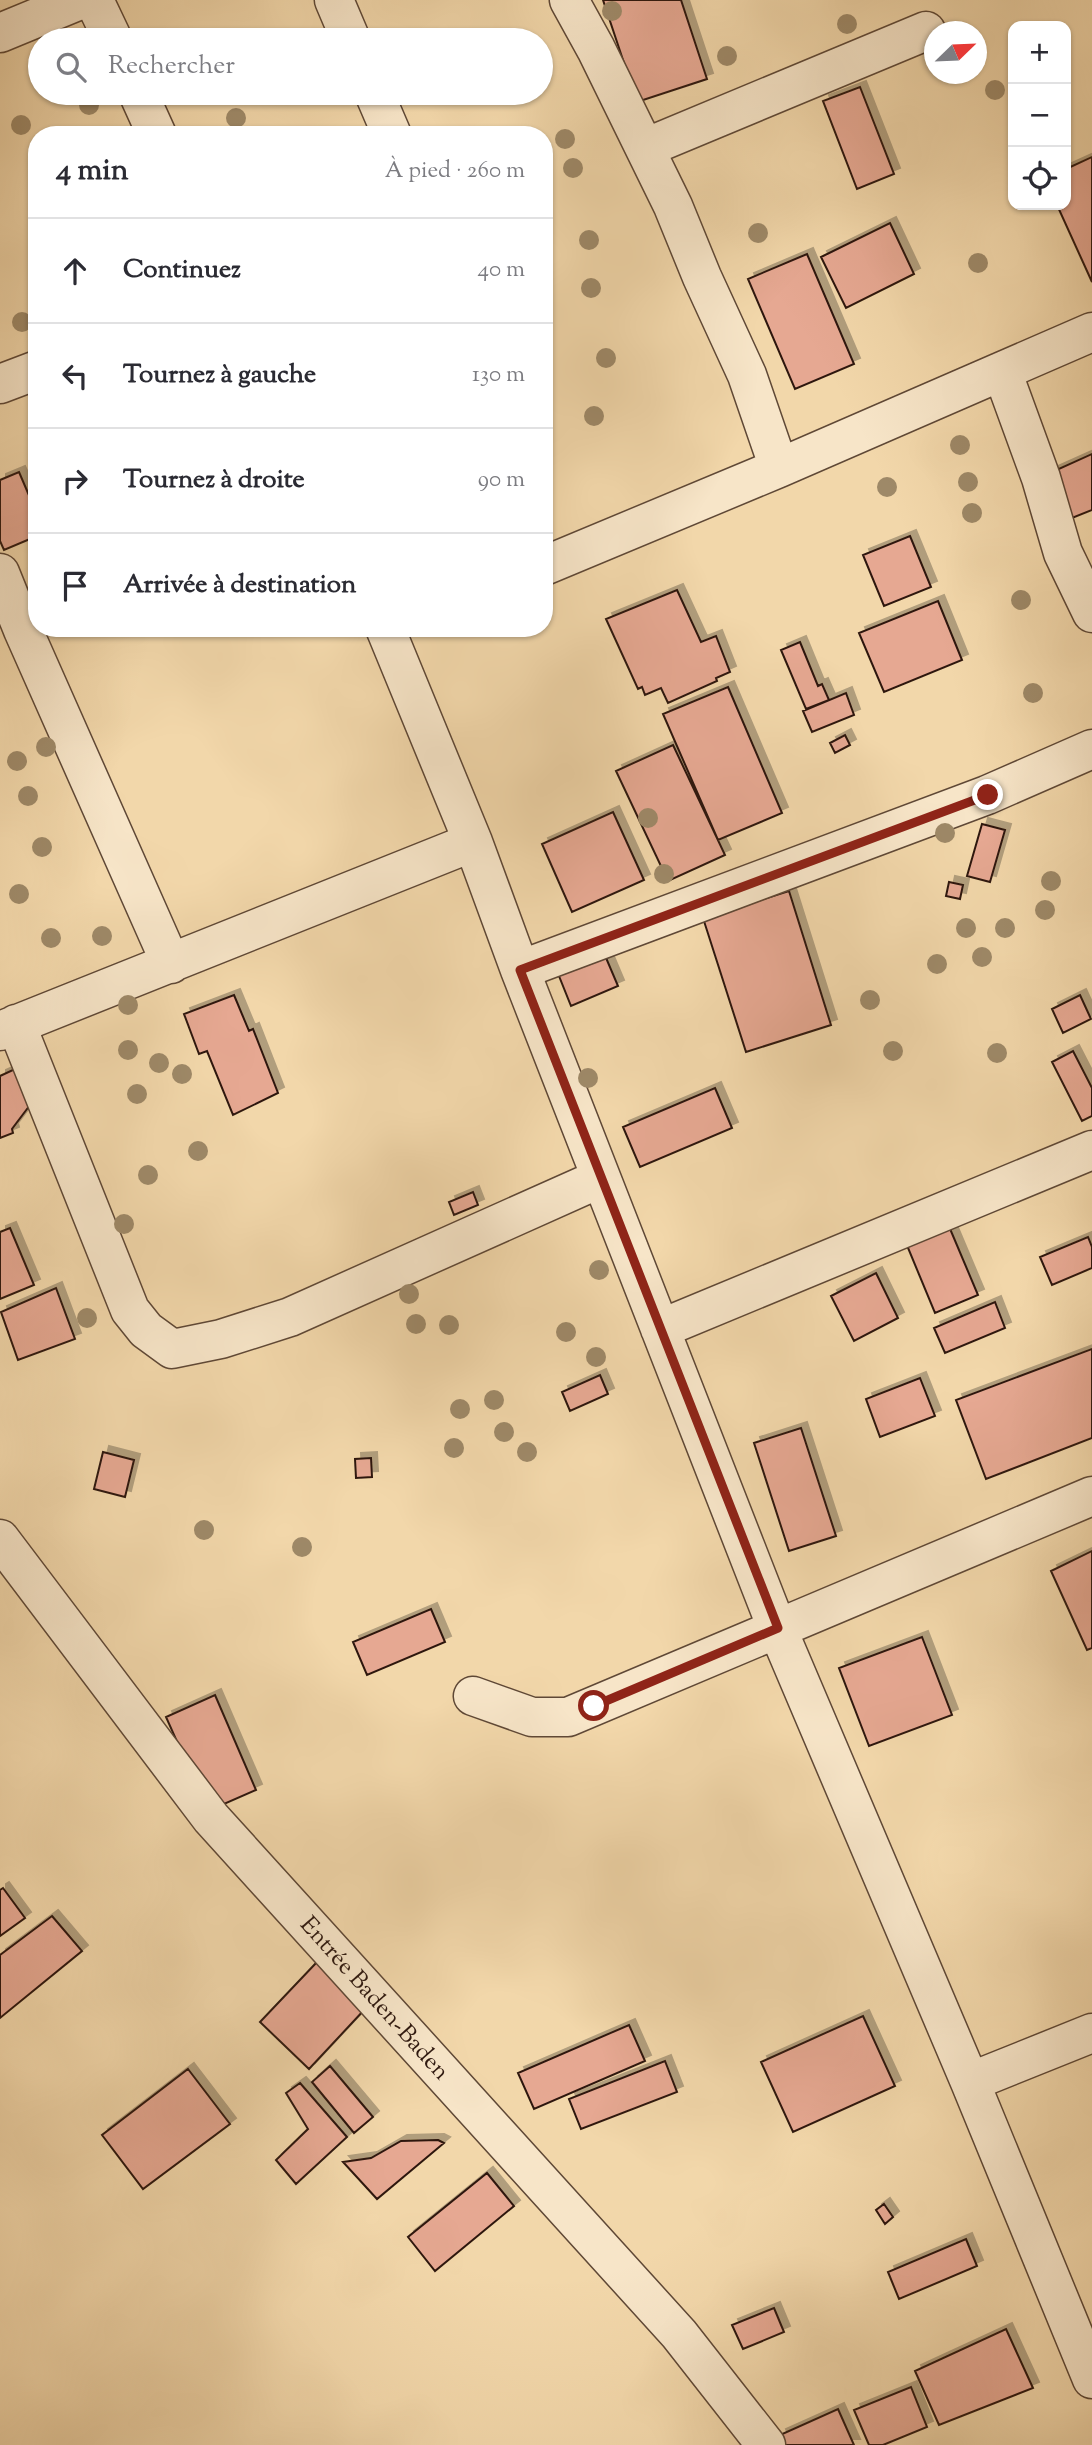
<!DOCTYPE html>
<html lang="fr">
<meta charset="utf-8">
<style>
:root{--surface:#fff;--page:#f7f7f7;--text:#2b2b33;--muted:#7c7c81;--line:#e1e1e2}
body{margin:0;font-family:"Sorts Mill Goudy",serif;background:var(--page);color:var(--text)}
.controls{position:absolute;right:21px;top:21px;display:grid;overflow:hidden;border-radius:14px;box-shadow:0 2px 5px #0004}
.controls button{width:63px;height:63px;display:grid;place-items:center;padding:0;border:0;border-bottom:2px solid var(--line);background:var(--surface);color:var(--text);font:35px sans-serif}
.compass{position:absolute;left:924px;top:21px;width:63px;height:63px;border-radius:50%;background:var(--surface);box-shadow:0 2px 5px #0004;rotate:67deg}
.stop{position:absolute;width:21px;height:21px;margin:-16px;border:5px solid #8f2418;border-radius:50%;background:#fff}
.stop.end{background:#8f2418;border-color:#fff;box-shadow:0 2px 7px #0008}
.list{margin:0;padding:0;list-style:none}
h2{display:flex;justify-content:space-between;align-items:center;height:91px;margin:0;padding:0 28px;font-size:30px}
h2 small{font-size:23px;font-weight:400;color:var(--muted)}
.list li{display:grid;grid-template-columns:46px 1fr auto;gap:21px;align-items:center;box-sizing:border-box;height:105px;padding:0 28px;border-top:2px solid var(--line)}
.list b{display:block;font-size:26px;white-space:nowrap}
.list em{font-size:23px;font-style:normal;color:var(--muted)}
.icon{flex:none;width:38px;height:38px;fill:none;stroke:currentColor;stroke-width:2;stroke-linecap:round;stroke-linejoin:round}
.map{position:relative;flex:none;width:1092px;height:2445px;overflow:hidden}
.search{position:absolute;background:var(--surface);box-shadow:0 2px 5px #0004;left:28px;top:28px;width:525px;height:77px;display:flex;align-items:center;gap:18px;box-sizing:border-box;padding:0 24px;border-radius:38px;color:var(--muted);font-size:26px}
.panel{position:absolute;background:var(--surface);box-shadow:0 2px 5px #0004;left:28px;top:126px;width:525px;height:511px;border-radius:28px}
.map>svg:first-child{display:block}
.building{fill:#e6a892;stroke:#2e180f;stroke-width:2;filter:url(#shadow)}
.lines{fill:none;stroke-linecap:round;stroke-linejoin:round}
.minor-casing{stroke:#5f4836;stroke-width:41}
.minor{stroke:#f7e5c8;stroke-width:38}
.tree{fill:#9e8968}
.route{stroke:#8f2418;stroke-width:9}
.labels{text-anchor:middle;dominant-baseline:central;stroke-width:5;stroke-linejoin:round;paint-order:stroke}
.street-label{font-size:24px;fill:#2e180f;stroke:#f7e5c8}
</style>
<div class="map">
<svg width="1092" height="2445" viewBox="0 0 1092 2445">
<defs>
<filter id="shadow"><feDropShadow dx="6" dy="-6" stdDeviation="0" flood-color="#0004"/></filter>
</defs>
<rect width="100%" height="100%" fill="#f2d7aa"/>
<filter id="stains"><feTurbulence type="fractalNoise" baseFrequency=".00286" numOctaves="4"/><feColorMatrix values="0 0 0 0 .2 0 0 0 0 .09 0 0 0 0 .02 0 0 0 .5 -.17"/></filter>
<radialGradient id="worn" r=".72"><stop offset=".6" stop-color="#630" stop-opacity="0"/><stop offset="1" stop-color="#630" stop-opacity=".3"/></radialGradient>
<path class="building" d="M603 0H681L707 79 637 102Z
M860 87 894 174 857 189 823 101Z
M1092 157V282L1057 205H1066V169Z
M890 223 914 274 846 308 821 257Z
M807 254 854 364 795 389 748 279Z
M1092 454V510L1072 518 1052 472Z
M19 472 37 514V536L4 550 0 541V480Z
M910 536 931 587 884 606 863 555Z
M677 590 701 642 716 636 730 672 716 678 717 681 668 703 661 688 645 695 642 687 638 689 606 619Z
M938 601 962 660 884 692 859 633Z
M800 642 818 686 822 684 829 700 806 709 781 650Z
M728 687 782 813 718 840 663 714Z
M846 693 854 715 812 732 803 711Z
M845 735 850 745 835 753 830 743Z
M673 745 725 855 668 881 616 771Z
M613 812 644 880 572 912 542 844Z
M982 824 1005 830 990 882 967 876Z
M949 882 963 885 960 899 946 896Z
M789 891 831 1025 746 1052 703 918Z
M601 946 618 986 571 1006 555 966Z
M234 995 249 1031 253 1029 278 1093 233 1115 207 1051 199 1054 184 1014Z
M1080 995 1091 1019 1063 1033 1052 1009Z
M1073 1051 1092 1088V1116L1082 1121 1052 1062Z
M15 1069 33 1101 12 1129 13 1133 0 1138V1076Z
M715 1088 732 1128 640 1167 623 1127Z
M473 1192 478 1205 454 1215 449 1202Z
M948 1224 978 1295 935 1313 906 1243Z
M10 1228 34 1285 0 1299V1232Z
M1088 1237 1092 1247V1268L1052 1285 1040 1257Z
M876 1273 898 1318 854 1341 831 1296Z
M56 1288 75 1339 18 1360 1 1312Z
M995 1302 1005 1328 945 1353 934 1328Z
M1092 1349V1438L986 1479 956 1400Z
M600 1375 608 1394 570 1411 562 1392Z
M920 1378 935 1416 880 1437 866 1399Z
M801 1428 836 1536 789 1551 754 1443Z
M103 1452 134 1460 125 1497 94 1489Z
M371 1458 372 1477 356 1478 355 1459Z
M1092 1551V1648L1087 1650 1051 1571Z
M431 1609 445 1642 367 1675 353 1642Z
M922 1637 952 1715 869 1746 839 1668Z
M215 1695 256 1790 208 1811 166 1717Z
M3 1888 25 1918 0 1936V1890Z
M52 1916 82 1951 0 2018V1955Z
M317 1962 365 2009 309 2069 260 2022Z
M863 2016 895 2086 793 2132 761 2062Z
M629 2025 645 2061 534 2109 518 2073Z
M665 2061 677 2092 581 2129 569 2099Z
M330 2066 373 2117 354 2133 312 2082Z
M188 2069 230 2124 143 2189 102 2135Z
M300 2083 347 2137 296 2184 276 2160 308 2129 286 2093Z
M438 2140 444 2143 377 2199 343 2162 371 2158 401 2141Z
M487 2173 514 2206 435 2271 408 2237Z
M884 2204 893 2217 885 2224 876 2210Z
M966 2239 977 2266 899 2299 888 2272Z
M774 2308 784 2332 743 2349 732 2325Z
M1006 2329 1033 2388 939 2425 915 2371Z
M911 2387 927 2427 883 2445H869L854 2410Z
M838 2409 854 2445H784L780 2435Z"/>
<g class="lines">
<defs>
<path id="minor" d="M94 0 113 40
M334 0 351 40
M569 0 596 49 673 206 702 277 747 375 779 468
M0 33 80 0
M138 93 157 135
M374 93 392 135
M645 148 926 31
M1002 371 1041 478 1063 553 1092 613
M0 384 37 370
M544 566 779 468 1092 332
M0 573 23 630 171 964
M385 628 473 842 520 970 777 1628 970 2082 1092 2379
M520 970 987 795 1092 749
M16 1024 130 1310 146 1330 172 1349 221 1339 290 1317 601 1178
M0 1031 473 842
M660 1329 1092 1150
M0 1539 211 1818 679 2334 766 2445
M473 1696 532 1717H568L1092 1496
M970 2082 1092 2033"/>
</defs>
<use href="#minor" class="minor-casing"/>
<use href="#minor" class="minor"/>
</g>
<g class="tree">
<circle cx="612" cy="11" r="10"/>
<circle cx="847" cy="24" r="10"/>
<circle cx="727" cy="56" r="10"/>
<circle cx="995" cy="90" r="10"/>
<circle cx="89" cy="105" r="10"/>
<circle cx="236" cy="118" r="10"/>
<circle cx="21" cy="125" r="10"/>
<circle cx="565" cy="139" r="10"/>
<circle cx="573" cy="168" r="10"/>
<circle cx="758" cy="233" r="10"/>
<circle cx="589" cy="240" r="10"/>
<circle cx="978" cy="263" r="10"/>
<circle cx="591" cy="288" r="10"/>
<circle cx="22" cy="322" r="10"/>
<circle cx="606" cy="358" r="10"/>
<circle cx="594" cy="416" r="10"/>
<circle cx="960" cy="445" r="10"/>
<circle cx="968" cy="482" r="10"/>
<circle cx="887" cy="487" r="10"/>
<circle cx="972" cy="513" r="10"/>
<circle cx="1021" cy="600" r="10"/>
<circle cx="1033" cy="693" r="10"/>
<circle cx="46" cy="747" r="10"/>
<circle cx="17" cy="761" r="10"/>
<circle cx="28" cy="796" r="10"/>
<circle cx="648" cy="818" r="10"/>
<circle cx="945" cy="833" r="10"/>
<circle cx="42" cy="847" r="10"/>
<circle cx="664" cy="874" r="10"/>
<circle cx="1051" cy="881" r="10"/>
<circle cx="19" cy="894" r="10"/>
<circle cx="1045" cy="910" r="10"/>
<circle cx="966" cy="928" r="10"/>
<circle cx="1005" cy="928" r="10"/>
<circle cx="102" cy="936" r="10"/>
<circle cx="51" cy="938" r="10"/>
<circle cx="982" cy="957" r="10"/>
<circle cx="937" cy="964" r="10"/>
<circle cx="870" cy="1000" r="10"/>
<circle cx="128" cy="1005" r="10"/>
<circle cx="128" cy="1050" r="10"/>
<circle cx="893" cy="1051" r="10"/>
<circle cx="997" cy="1053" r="10"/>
<circle cx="159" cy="1063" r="10"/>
<circle cx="182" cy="1074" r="10"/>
<circle cx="588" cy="1078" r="10"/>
<circle cx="137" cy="1094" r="10"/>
<circle cx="198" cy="1151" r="10"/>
<circle cx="148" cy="1175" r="10"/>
<circle cx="124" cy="1224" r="10"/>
<circle cx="599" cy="1270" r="10"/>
<circle cx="409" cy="1294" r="10"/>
<circle cx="87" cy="1318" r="10"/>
<circle cx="416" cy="1324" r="10"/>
<circle cx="449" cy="1325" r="10"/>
<circle cx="566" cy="1332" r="10"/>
<circle cx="596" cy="1357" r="10"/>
<circle cx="494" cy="1400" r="10"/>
<circle cx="460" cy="1409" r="10"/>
<circle cx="504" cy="1432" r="10"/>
<circle cx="454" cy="1448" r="10"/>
<circle cx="527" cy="1452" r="10"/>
<circle cx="204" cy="1530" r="10"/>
<circle cx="302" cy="1547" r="10"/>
</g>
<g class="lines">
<path class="route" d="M594 1706 778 1628 520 970 988 795"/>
</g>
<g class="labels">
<g class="street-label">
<text transform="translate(374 1999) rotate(48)">Entrée Baden-Baden</text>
</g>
</g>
<rect width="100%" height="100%" filter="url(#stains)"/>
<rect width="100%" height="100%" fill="url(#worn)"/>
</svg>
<div class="controls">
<button>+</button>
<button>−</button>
<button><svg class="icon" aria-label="locate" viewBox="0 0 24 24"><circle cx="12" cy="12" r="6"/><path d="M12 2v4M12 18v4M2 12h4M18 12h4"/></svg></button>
</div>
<svg class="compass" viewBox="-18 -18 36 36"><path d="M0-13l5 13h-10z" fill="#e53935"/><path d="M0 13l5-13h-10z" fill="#7c7c81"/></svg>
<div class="stop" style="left:594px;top:1706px"></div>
<div class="stop end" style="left:988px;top:795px"></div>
<div class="search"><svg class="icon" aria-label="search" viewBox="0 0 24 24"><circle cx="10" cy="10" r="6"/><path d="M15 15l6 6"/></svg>Rechercher</div>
<section class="panel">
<h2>4 min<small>À pied · 260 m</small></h2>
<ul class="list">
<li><svg class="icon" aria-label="ahead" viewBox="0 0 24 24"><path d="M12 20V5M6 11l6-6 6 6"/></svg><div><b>Continuez</b></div><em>40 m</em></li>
<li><svg class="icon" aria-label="left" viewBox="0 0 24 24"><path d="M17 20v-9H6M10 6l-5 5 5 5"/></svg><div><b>Tournez à gauche</b></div><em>130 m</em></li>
<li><svg class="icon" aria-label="right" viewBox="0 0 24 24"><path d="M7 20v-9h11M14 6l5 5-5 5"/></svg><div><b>Tournez à droite</b></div><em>90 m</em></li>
<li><svg class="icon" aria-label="arrive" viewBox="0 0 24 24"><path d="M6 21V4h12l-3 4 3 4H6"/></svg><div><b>Arrivée à destination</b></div></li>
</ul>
</section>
</div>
